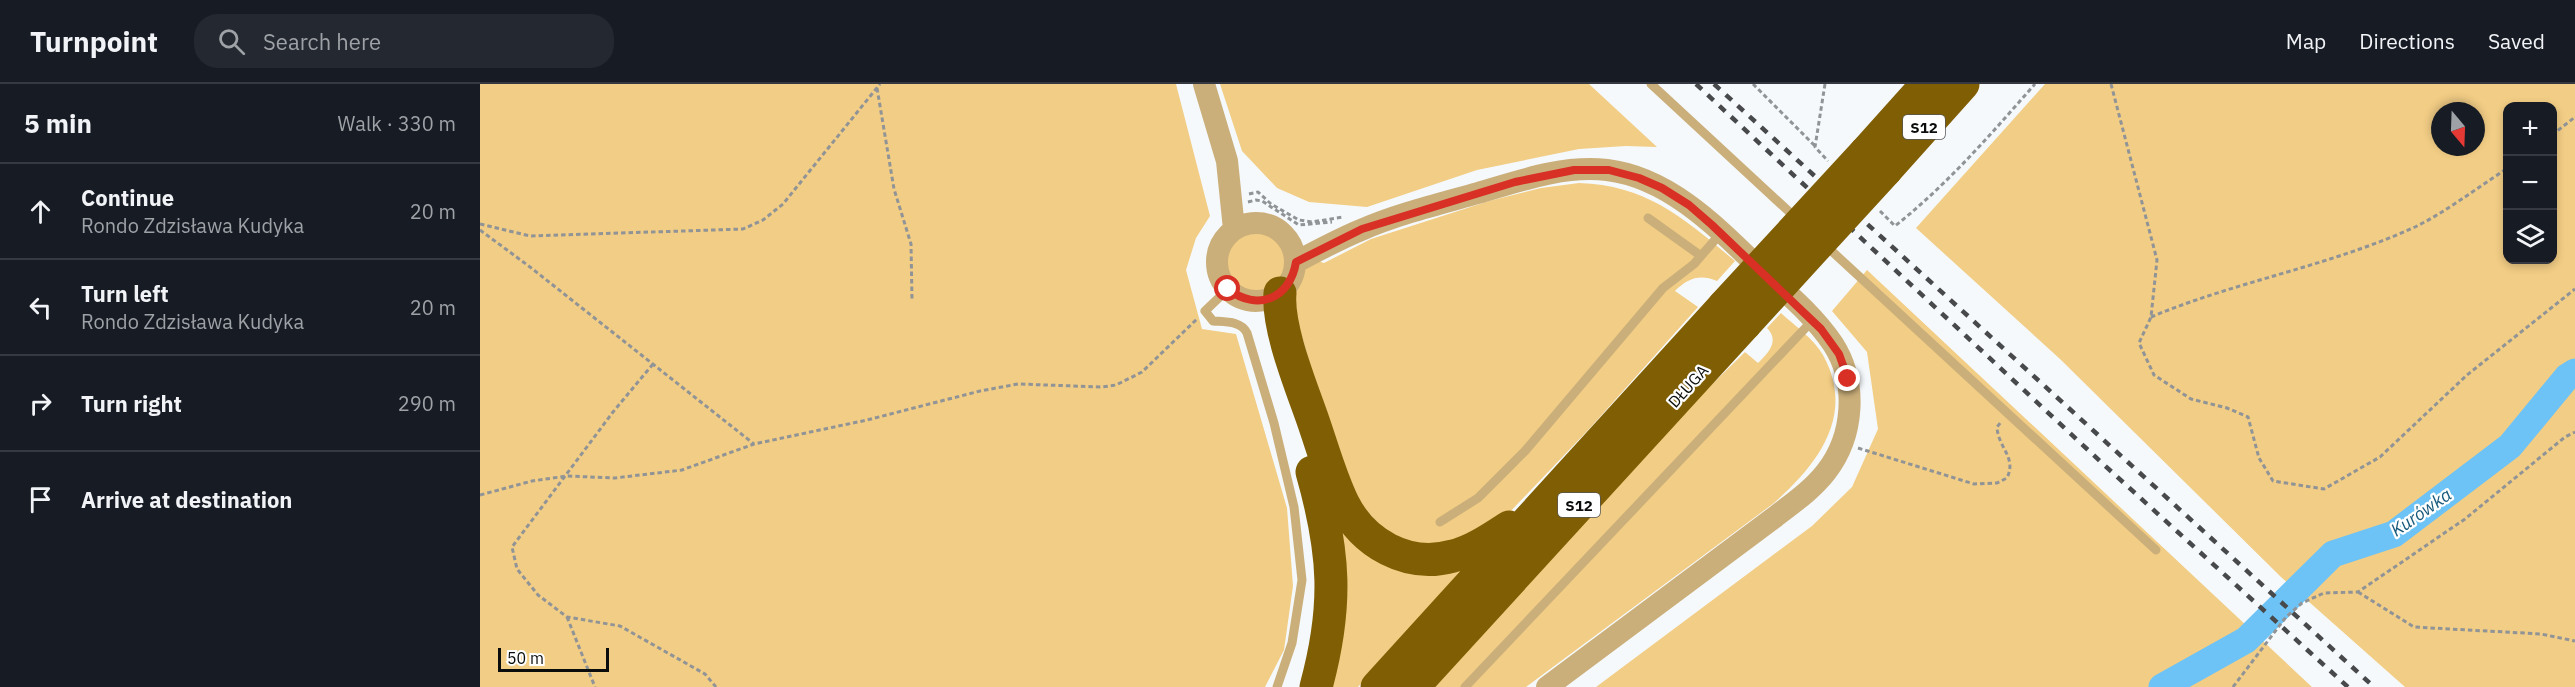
<!DOCTYPE html>
<meta charset="utf-8">
<style>
:root{--surface:#171b24;--page:#242831;--text:#f1f3f6;--muted:#9ea1a6;--line:#363941}
body{margin:0;font-family:"IBM Plex Sans",sans-serif;background:var(--page);color:var(--text)}
.controls{position:absolute;right:18px;top:18px;display:grid;overflow:hidden;border-radius:12px;box-shadow:0 3px 9px #0003}
.controls button{width:54px;height:54px;display:grid;place-items:center;padding:0;border:0;border-bottom:2px solid var(--line);background:var(--surface);color:var(--text);font:30px sans-serif}
.compass{position:absolute;left:1951px;top:18px;width:54px;height:54px;border-radius:50%;background:var(--surface);box-shadow:0 3px 9px #0003;rotate:161deg}
.scale{position:absolute;left:18px;bottom:15px;width:111px;box-sizing:border-box;padding-left:6px;border:3px solid #0b0d0d;border-top:0;font-size:16px;line-height:21px;white-space:nowrap;color:#0b0d0d;-webkit-text-stroke:4px #fff;paint-order:stroke}
.stop{position:absolute;width:18px;height:18px;margin:-14px;border:4px solid #d93025;border-radius:50%;background:#fff}
.stop.end{background:#d93025;border-color:#fff;box-shadow:0 2px 6px #0008}
.list{margin:0;padding:0;list-style:none}
h2{display:flex;justify-content:space-between;align-items:center;height:78px;margin:0;padding:0 24px;font-size:26px}
h2 small{font-size:20px;font-weight:400;color:var(--muted)}
.list li{display:grid;grid-template-columns:39px 1fr auto;gap:18px;align-items:center;box-sizing:border-box;height:96px;padding:0 24px;border-top:2px solid var(--line)}
.list b{display:block;font-size:22px;white-space:nowrap}
.list p{margin:0;font-size:20px;white-space:nowrap;color:var(--muted)}
.list em{font-size:20px;font-style:normal;color:var(--muted)}
.icon{flex:none;width:33px;height:33px;fill:none;stroke:currentColor;stroke-width:2;stroke-linecap:round;stroke-linejoin:round}
.map{position:relative;flex:none;width:2095px;height:603px;overflow:hidden}
header{display:flex;align-items:center;gap:36px;box-sizing:border-box;height:84px;padding:0 30px;background:var(--surface);border-bottom:2px solid var(--line)}
header strong{font-size:28px}
nav{display:flex;gap:33px;margin-inline-start:auto;font-size:21px}
.search{width:420px;height:54px;background:var(--page);display:flex;align-items:center;gap:15px;box-sizing:border-box;padding:0 21px;border-radius:24px;color:var(--muted);font-size:22px}
main{display:flex}
aside{flex:1;background:var(--surface)}
.map>svg:first-child{display:block}
.green{fill:#f2cd85;fill-rule:evenodd}
.lines{fill:none;stroke-linecap:round;stroke-linejoin:round}
.river{stroke:#6dc3f6;stroke-width:27}
.path{stroke:#919496;stroke-width:3;stroke-dasharray:4.5 3;stroke-linecap:butt}
.service{stroke:#cbaf7a;stroke-width:9}
.tertiary{stroke:#cbaf7a;stroke-width:22}
.motorway{stroke:#805e03;stroke-width:33}
.rail{stroke:#47494a;stroke-width:4.5;stroke-dasharray:8 8;stroke-linecap:butt}
.motorway-bridge{stroke:#805e03;stroke-width:33}
.route{stroke:#d93025;stroke-width:8}
.labels{text-anchor:middle;dominant-baseline:central;stroke-width:4.5;stroke-linejoin:round;paint-order:stroke}
.shield{fill:#fff;stroke:#545656;stroke-width:1.5}
.shield-label{font-size:15px;font-weight:bold;fill:#0b0d0d}
.street-label{font-size:16px;fill:#0b0d0d;stroke:#fff}
.water-label{font-size:18px;font-style:italic;fill:#17597b;stroke:#fff}
</style>
<header>
<strong>Turnpoint</strong>
<div class="search"><svg class="icon" aria-label="search" viewBox="0 0 24 24"><circle cx="10" cy="10" r="6"/><path d="M15 15l6 6"/></svg>Search here</div>
<nav><a>Map</a><a>Directions</a><a>Saved</a></nav>
</header>
<main>
<aside>
<h2>5 min<small>Walk · 330 m</small></h2>
<ul class="list">
<li><svg class="icon" aria-label="ahead" viewBox="0 0 24 24"><path d="M12 20V5M6 11l6-6 6 6"/></svg><div><b>Continue</b><p>Rondo Zdzisława Kudyka</p></div><em>20 m</em></li>
<li><svg class="icon" aria-label="left" viewBox="0 0 24 24"><path d="M17 20v-9H6M10 6l-5 5 5 5"/></svg><div><b>Turn left</b><p>Rondo Zdzisława Kudyka</p></div><em>20 m</em></li>
<li><svg class="icon" aria-label="right" viewBox="0 0 24 24"><path d="M7 20v-9h11M14 6l5 5-5 5"/></svg><div><b>Turn right</b></div><em>290 m</em></li>
<li><svg class="icon" aria-label="arrive" viewBox="0 0 24 24"><path d="M6 21V4h12l-3 4 3 4H6"/></svg><div><b>Arrive at destination</b></div></li>
</ul>
</aside>
<div class="map">
<svg width="2095" height="603" viewBox="0 0 2095 603">
<rect width="100%" height="100%" fill="#f5f9fc"/>
<path class="green" d="M0 0H696L730 132 716 154 706 186 722 245 756 250 807 424 813 502 804 566 785 603H0Z
M740 0H1109L1177 63 1146 62 1099 65 997 86 887 123 829 118 797 104 762 67Z
M1565 0H2095V603H1925L1801 493 1580 275 1436 144ZM2028 22H2072V176H2028ZM1960 27H1996V63H1960Z
M1099 99C1167 101 1205 135 1255 177L1237 197C1220 190 1208 194 1195 207L1218 223 1110 344 1028 430 982 460H918L865 404 809 207 822 183 835 176 844 179 891 155 1009 117 1061 104Z
M745 177a31 31 0 1 1 62 0a31 31 0 1 1-62 0Z
M1387 186 1832 603H1116L1332 442 1372 403 1398 345 1387 268 1352 227Z
M1301 229C1315 242 1334 255 1343 271 1376 331 1338 380 1294 419L1046 603H953L1209 323 1265 268 1278 279C1288 269 1300 257 1287 244Z
M854 419 981 486 980 490 878 603H845L859 499Z"/>
<g class="lines">
<path class="river" d="M1682 603 1766 556 1853 470 1914 450 2030 362 2087 293 2095 288"/>
<path class="path" d="M1273 0 1335 62
M1345 0 1335 63 1348 77
M1631 0 1677 176 1671 233 1659 259 1674 291 1711 315 1747 324 1768 333 1779 374 1793 397 1844 405 1900 373 1987 291 2095 205
M397 4 414 105 431 160 432 216
M2072 51 2095 33
M769 110 778 108 791 120 819 136 832 138 863 133
M768 118 776 116 782 117 819 141 852 138
M1400 127 1415 142C1468 100 1511 50 1555 0
M0 140 50 152 263 145 283 136 303 120 400 0
M0 146 50 183 274 360
M1671 233C1757 197 1850 182 1935 143 1966 128 1998 103 2028 84
M173 280 133 328 32 463 37 485 58 511 87 533 140 542 225 590 236 603
M1378 364 1494 400 1517 399 1527 394C1537 373 1518 364 1517 343L1521 338
M0 411 52 397 87 392 135 394 202 386 274 360 387 336 500 307 538 300 622 303 636 301 662 288 718 234
M1878 508 1934 543 2061 550 2095 557
M87 533 115 603
M1753 603 1806 533 1822 519 1844 509 1878 508 1985 435 2085 353 2095 348"/>
<path class="service" d="M1171 0 1317 135
M1168 134 1221 172
M1344 160 1676 466
M748 205 725 227 733 237C746 238 761 237 767 249L794 339 814 423 822 496 812 559 797 603
M960 438 998 414 1045 367 1183 204 1214 180 1241 149
M985 603 1333 236"/>
<path class="tertiary" d="M724 0 747 77 754 145
M737 178a39 39 0 1 1 78 0a39 39 0 1 1-78 0Z
M816 178C837 167 859 155 881 146 918 130 959 120 998 109 1039 97 1083 81 1127 86 1186 93 1233 139 1274 179 1301 204 1332 229 1353 260 1378 299 1374 352 1346 388 1332 406 1313 419 1295 433L1067 603"/>
<path class="motorway" d="M1386 68 1447 0
M1406 86 1483 0
M800 209C797 242 819 297 830 328 841 358 849 390 863 419 883 459 927 485 973 472 993 467 1012 454 1029 443
M832 388C855 469 858 522 836 603
M897 603 1244 222
M933 603 1265 240"/>
<path class="rail" d="M1216 0 1622 379 1868 603
M1234 0 1894 603"/>
<path class="motorway-bridge" d="M1244 222 1386 68
M1265 240 1406 86"/>
</g>
<g class="lines">
<path class="route" d="M748 205C777 228 810 215 816 178L882 145 1035 98 1094 86H1129L1159 94 1182 104 1209 121 1232 141 1341 245 1359 270 1368 295"/>
</g>
<g class="labels">
<g class="shield">
<rect x="1423" y="31" width="42" height="24" rx="4.5"/>
<rect x="1078" y="409" width="42" height="24" rx="4.5"/>
</g>
<g class="shield-label">
<text x="1444" y="43">S12</text>
<text x="1099" y="421">S12</text>
</g>
<g class="street-label">
<text transform="translate(1208 302) rotate(-48)">DŁUGA</text>
</g>
<g class="water-label">
<text transform="translate(1941 428) rotate(-35)">Kurówka</text>
</g>
</g>
</svg>
<div class="controls">
<button>+</button>
<button>−</button>
<button><svg class="icon" aria-label="layers" viewBox="0 0 24 24"><path d="M12 4l9 5-9 5-9-5zM3 14l9 5 9-5"/></svg></button>
</div>
<svg class="compass" viewBox="-18 -18 36 36"><path d="M0-13l5 13h-10z" fill="#e53935"/><path d="M0 13l5-13h-10z" fill="#9ea1a6"/></svg>
<div class="scale">50 m</div>
<div class="stop" style="left:748px;top:205px"></div>
<div class="stop end" style="left:1368px;top:295px"></div>
</div>
</main>
